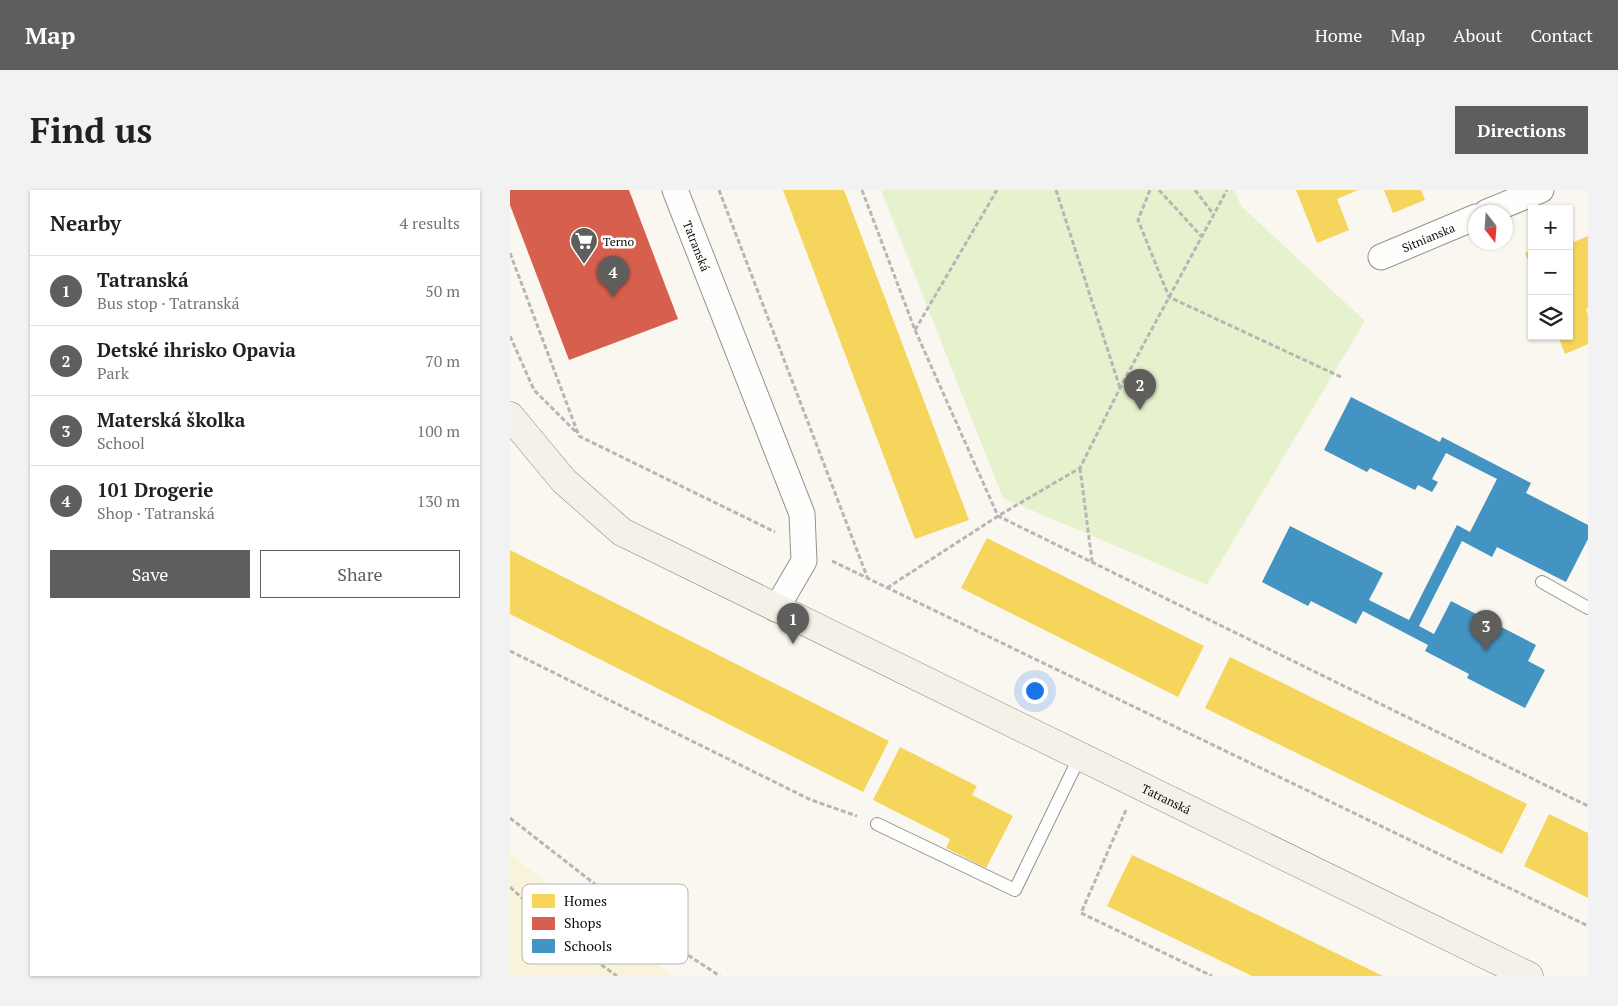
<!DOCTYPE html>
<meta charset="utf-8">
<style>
:root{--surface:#fff;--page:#f2f2f2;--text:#202124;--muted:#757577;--line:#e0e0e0;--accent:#5f5e5c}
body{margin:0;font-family:"PT Serif",serif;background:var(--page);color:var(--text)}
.controls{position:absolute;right:15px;top:15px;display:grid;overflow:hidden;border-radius:0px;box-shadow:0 1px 4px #0004}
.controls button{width:45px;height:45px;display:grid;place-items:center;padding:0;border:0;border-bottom:1px solid var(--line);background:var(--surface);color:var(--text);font:25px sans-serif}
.compass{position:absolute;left:958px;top:15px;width:45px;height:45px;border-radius:50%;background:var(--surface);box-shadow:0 1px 4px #0004;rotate:163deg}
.you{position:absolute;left:524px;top:500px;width:18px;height:18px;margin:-12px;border:4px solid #fff;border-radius:50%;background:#1a73e8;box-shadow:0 0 0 8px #1a73e833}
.badge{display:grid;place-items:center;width:32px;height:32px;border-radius:50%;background:var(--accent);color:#fff;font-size:16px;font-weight:700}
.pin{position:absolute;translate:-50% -41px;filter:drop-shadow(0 1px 2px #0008)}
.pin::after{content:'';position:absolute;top:26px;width:18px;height:15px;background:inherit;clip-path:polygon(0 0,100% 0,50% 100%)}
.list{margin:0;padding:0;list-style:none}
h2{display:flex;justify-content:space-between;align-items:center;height:65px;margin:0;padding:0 20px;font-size:21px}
h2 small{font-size:16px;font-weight:400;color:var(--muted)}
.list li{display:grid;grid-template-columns:32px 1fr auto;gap:15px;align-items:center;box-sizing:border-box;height:70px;padding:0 20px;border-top:1px solid var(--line)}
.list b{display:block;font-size:19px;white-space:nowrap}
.list p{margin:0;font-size:16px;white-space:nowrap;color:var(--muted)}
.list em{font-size:16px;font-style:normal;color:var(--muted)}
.actions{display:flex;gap:10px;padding:15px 20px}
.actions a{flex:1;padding:11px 0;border:1px solid var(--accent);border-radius:0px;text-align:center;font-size:18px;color:var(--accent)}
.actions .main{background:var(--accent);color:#fff}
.icon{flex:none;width:28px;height:28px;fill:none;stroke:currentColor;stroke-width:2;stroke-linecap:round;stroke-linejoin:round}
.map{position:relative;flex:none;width:1078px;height:786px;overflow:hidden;border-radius:0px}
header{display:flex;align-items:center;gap:30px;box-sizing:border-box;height:70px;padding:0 25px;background:var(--accent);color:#fff}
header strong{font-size:24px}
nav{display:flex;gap:28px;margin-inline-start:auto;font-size:18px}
.intro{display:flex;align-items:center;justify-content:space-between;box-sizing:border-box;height:120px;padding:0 30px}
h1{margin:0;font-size:35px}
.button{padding:12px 22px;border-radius:0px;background:var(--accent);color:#fff;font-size:18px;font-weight:700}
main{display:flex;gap:30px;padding:0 30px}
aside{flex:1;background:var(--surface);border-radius:0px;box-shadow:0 1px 4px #0004}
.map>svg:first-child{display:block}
.farmland{fill:#f9f3da}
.green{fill:#e6f2cd}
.homes{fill:#f6d55c}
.shops{fill:#d6604d}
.schools{fill:#4393c3}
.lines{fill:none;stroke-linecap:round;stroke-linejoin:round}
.lane-casing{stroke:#93928f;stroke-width:14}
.street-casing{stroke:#93928f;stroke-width:27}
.secondary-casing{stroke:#8a8885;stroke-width:29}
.path{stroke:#b7b6b5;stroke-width:3;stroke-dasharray:5 2.5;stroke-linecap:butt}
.lane{stroke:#fefefd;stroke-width:12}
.street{stroke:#fefefd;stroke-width:25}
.secondary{stroke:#f4f1e8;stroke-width:28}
.labels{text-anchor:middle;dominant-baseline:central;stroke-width:5;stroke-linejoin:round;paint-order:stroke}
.street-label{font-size:12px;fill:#0c0c0c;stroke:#fff}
.poi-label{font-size:12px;fill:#0c0c0c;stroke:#fff;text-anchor:start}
.key{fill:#fff;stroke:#b6b6b6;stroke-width:1}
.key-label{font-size:14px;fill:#0c0c0c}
</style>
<header>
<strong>Map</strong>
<nav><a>Home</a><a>Map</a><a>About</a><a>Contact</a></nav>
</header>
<div class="intro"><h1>Find us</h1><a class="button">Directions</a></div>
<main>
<aside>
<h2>Nearby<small>4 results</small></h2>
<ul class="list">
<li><span class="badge">1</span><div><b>Tatranská</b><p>Bus stop · Tatranská</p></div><em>50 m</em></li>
<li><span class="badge">2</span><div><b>Detské ihrisko Opavia</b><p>Park</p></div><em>70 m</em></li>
<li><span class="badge">3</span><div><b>Materská školka</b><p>School</p></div><em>100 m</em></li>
<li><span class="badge">4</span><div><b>101 Drogerie</b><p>Shop · Tatranská</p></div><em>130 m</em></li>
</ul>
<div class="actions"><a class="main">Save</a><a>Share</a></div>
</aside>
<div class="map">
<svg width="1078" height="786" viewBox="0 0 1078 786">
<rect width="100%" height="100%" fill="#faf7f0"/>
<path class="farmland" d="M0 664 98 740 164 786H0Z"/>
<path class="green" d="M371 0H724L731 16 855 131 697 395 493 308Z"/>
<path class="homes" d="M273 0H334L459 330 405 349Z
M786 0H848L827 9 839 40 807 53Z
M874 0H911L915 10 883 23Z
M1078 46V118L1076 119 1078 125V154L1055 164 1048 146H1059V54Z
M1022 60V79L1015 63Z
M477 348 694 456 668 507 451 398Z
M0 360 379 551 353 602 0 424Z
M720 467 1017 614 992 664 695 518Z
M390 557 467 596 462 605 503 626 476 678 436 658 440 649 363 610Z
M1039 624 1078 643V708L1014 676Z
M622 665 682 693 873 786H742L597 716Z"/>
<path class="shops" d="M0 0H119L168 129 59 170 0 15Z"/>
<path class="schools" d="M841 207 930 252 932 247 1021 293 1016 303 1078 335V349L1056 392 987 357 982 367 952 351 909 436 924 444 941 411 1026 455 1018 471 1035 480 1015 518 957 488 959 484 915 461 918 455 853 421 846 434 801 411 798 416 752 392 780 336 873 383 859 410 899 430 947 335 960 342 987 289 936 263 922 289 928 292 922 302 908 295 905 300 860 278 857 282 814 260Z"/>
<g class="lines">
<defs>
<path id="lane" d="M1032 392 1078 418
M367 634 505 700 570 566"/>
<g id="street">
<path id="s1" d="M165 0 292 324 294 371 266 419"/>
<path d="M977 22 1031 0"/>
<path id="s2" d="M871 67 966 27"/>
</g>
<g id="secondary">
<path id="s3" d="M0 226 54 291 112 342 1019 786"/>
</g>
</defs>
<use href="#lane" class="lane-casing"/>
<use href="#street" class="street-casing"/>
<use href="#secondary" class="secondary-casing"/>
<path class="path" d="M209 0 358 389
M352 0 405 140 488 326 1078 616
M546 0 610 198
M640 0 628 30 659 107 831 187
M649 0 692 47
M685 0 704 25
M0 63 69 246 265 342
M405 140 487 0
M0 146 24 200 67 243
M570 278 582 371
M322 371 1078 736
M377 398 488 326 570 278 610 198 717 0
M0 461 301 610 347 626
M616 620 571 723 702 786
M0 628 167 758 210 786
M0 697 62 754 107 786"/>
<use href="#lane" class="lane"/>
<use href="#street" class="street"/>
<use href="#secondary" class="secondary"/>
</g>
<defs>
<symbol id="supermarket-pin" viewBox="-11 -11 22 30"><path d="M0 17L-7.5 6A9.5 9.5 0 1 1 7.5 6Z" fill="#5f5e5c" stroke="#fff"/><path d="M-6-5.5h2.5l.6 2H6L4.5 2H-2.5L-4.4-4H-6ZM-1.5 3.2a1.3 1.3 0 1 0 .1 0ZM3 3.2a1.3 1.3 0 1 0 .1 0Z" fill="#fff"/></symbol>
</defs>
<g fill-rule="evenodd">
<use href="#supermarket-pin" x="58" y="35" width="32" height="43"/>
</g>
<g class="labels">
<g class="street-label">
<text stroke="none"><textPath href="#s2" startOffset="51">Sitnianska</textPath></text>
<text stroke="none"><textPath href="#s1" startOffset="60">Tatranská</textPath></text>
<text stroke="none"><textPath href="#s3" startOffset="768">Tatranská</textPath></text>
</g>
<g class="poi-label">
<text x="93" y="51">Terno</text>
</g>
</g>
<rect x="12" y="694" width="166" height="80" rx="8" class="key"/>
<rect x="22" y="704" width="23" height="14" fill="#f6d55c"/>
<rect x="22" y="727" width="23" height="13" fill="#d6604d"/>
<rect x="22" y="749" width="23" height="14" fill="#4393c3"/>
<g class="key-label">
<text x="54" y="716">Homes</text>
<text x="54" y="738">Shops</text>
<text x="54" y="761">Schools</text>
</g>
</svg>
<div class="controls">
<button>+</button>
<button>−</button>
<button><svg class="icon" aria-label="layers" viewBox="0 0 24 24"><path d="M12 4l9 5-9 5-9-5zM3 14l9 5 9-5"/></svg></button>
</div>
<svg class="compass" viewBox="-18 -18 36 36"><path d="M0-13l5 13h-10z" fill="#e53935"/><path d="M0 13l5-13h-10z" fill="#757577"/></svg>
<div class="you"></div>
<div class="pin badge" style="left:283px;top:454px">1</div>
<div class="pin badge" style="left:630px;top:220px">2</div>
<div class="pin badge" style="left:976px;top:461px">3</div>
<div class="pin badge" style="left:103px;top:107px">4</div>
</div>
</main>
